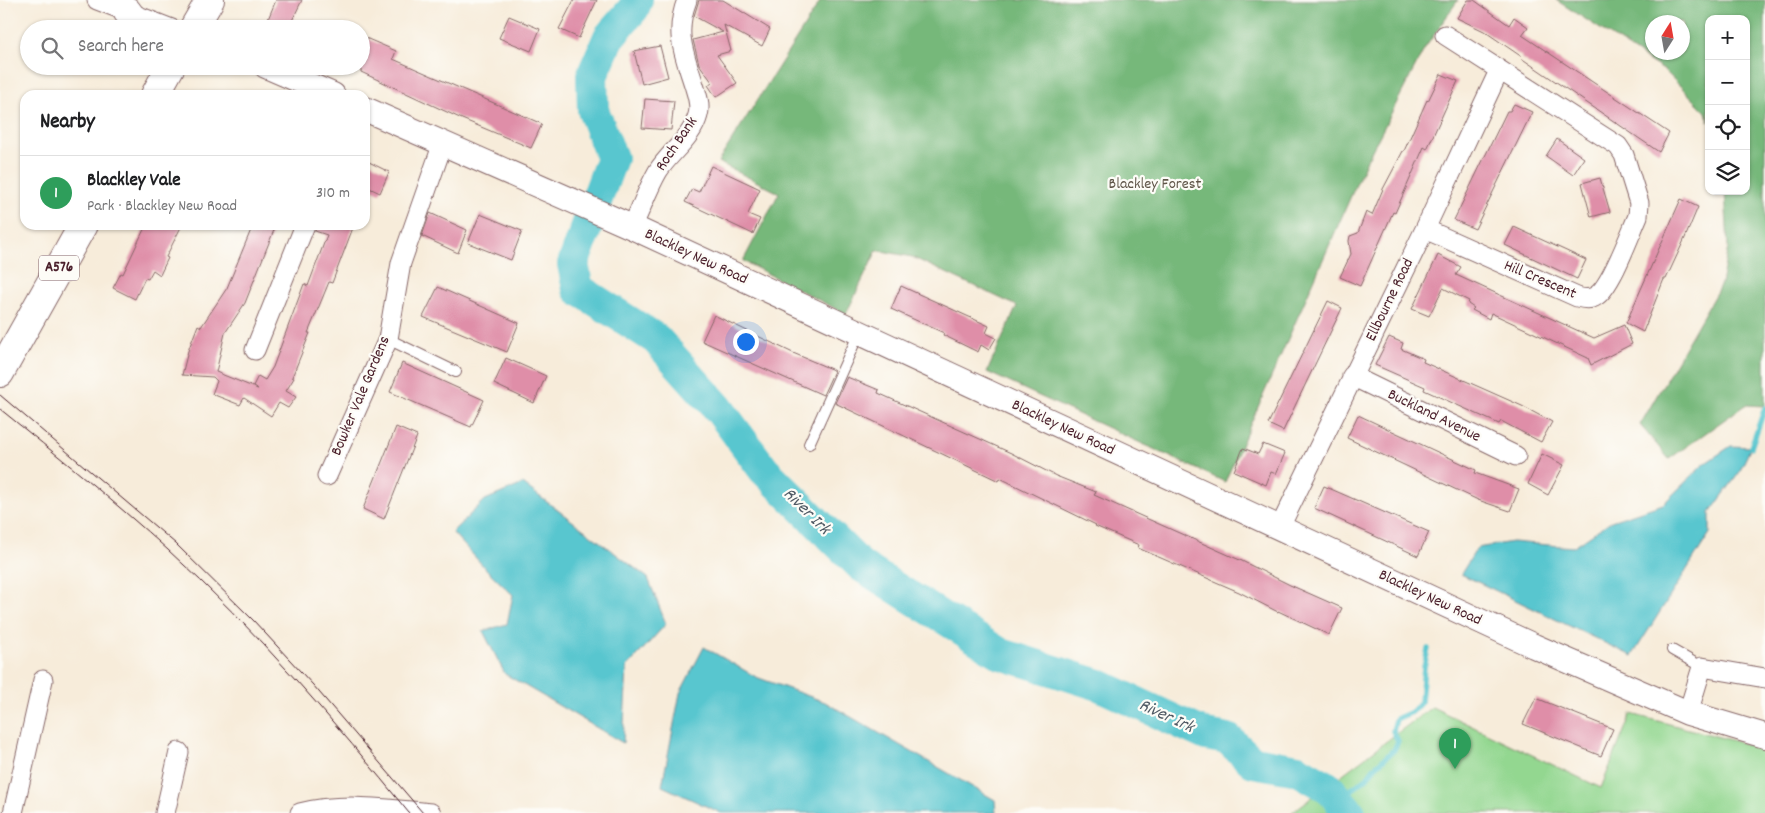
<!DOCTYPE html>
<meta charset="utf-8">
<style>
:root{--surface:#fff;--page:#f6f6f6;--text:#202124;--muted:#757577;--line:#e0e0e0;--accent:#1a73e8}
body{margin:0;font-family:Dekko,sans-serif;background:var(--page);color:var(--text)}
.controls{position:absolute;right:15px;top:15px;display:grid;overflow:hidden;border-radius:10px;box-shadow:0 1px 4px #0004}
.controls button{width:45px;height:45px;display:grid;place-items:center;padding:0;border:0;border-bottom:1px solid var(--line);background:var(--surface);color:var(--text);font:25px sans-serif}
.compass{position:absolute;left:1645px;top:15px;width:45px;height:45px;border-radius:50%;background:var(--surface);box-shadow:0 1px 4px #0004;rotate:11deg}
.you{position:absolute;left:745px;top:341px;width:18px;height:18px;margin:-12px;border:4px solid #fff;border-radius:50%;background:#1a73e8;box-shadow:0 0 0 8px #1a73e833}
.badge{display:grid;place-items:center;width:32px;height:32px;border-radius:50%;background:var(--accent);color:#fff;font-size:16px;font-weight:700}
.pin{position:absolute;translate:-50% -41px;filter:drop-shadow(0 1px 2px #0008)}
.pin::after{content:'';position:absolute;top:26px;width:18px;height:15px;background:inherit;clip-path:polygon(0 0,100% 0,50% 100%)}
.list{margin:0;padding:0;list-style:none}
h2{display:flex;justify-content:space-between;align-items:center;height:65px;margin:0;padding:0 20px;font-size:21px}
h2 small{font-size:16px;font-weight:400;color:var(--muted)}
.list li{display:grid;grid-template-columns:32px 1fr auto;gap:15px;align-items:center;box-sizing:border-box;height:75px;padding:0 20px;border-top:1px solid var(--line)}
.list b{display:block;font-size:19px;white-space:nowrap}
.list p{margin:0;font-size:16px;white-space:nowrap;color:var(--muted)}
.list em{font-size:16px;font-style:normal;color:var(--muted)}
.icon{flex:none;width:28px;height:28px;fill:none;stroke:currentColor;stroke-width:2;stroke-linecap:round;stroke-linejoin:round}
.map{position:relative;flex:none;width:1765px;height:813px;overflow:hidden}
.search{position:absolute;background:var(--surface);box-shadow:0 1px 4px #0004;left:20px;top:20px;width:350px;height:55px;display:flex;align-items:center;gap:12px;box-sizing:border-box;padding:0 18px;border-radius:28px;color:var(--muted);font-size:19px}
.panel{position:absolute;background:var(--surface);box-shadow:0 1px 4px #0004;left:20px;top:90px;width:350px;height:140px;border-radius:15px}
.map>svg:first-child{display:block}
.green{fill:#93d790;stroke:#6e7b5e}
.forest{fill:#76b87a;stroke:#606c52;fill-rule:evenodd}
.water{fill:#59c6cf;stroke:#52727d}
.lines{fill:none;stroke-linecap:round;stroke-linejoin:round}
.stream{stroke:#59c6cf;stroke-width:5.5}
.river{stroke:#59c6cf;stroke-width:32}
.building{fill:#df8ea8}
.service-casing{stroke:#876768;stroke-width:12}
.minor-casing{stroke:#876768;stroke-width:21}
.tertiary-casing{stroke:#876768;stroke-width:26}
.trunk-casing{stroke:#876768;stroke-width:30}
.service{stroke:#fff;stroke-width:10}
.minor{stroke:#fff;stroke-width:19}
.tertiary{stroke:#fff;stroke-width:24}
.trunk{stroke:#fff;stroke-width:28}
.tram{stroke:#4a1f2b;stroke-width:1}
.labels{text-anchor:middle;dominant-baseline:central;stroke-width:4.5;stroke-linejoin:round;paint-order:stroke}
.shield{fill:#fdfcf7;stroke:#806168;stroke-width:1}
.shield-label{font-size:15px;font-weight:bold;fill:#4a1f2b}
.street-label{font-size:16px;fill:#4a1f2b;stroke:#fdfcf7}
.park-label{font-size:16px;fill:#605649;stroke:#fdfcf7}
.water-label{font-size:18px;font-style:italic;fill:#4f5964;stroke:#fdfcf7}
</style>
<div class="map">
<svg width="1765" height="813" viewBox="0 0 1765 813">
<rect width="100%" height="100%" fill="#fdfcf7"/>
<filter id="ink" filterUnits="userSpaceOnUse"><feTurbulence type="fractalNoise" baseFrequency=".02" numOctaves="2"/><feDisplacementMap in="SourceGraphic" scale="10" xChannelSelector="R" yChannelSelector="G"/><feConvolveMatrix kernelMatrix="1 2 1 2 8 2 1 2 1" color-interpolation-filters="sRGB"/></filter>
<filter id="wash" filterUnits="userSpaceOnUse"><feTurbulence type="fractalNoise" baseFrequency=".0096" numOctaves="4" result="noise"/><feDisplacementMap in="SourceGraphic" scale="20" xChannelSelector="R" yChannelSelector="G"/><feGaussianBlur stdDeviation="1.12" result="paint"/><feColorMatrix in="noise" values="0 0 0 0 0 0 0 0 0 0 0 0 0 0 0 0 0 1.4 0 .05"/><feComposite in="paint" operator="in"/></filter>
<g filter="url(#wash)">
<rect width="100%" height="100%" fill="#f7ecda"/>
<path class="green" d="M1432 707 1601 788 1631 714 1765 749V813H1291Z"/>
<path class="forest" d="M821 0H1458L1425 48 1366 162 1225 482 987 372 1017 306 912 257 877 250 846 314 743 261 779 193 718 162Z
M1556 0H1765V406L1745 405 1669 459 1640 425 1721 284 1728 247 1725 191H1746V19H1709V122L1706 112 1665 71ZM1652 22H1682V52H1652Z"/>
<path class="water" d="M1731 446 1751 447 1739 473 1710 513V533L1632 656 1461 574 1477 548 1512 542 1573 547 1611 521 1663 504 1704 464Z
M523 484 648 578 666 624 627 667 623 743 505 674 483 631 507 624 513 595 487 570 452 532 485 500Z
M704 647 756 677 825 702 995 800 996 813H721L662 786 680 693Z"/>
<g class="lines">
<path class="stream" d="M1751 447 1765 408
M1338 799 1367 778 1375 767 1394 750 1398 741 1393 731 1396 719 1412 712 1421 702 1424 667 1428 649"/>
<path class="river" d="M637 0 634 8 609 37 592 76 593 110 612 158 573 264 578 289 656 339 718 408 764 470 861 566 1001 654 1099 685 1206 735 1228 739 1253 762 1298 770 1329 788 1350 813"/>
</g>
<g id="blocks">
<path class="building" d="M276 0H302L288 29H264Z
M574 0H597L579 38 559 29Z
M699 0H723L770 29 762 46 724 25 731 51 717 55 737 83 716 97 708 85 712 82 699 64 693 40 723 32 694 16Z
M1468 0H1474L1509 25 1514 17 1528 27 1522 35 1669 133 1659 152 1521 58 1522 57 1484 31 1457 18Z
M509 16 540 29 531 51 499 38Z
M361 36 396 51 393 59 542 124 531 148 462 119 361 72Z
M660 46 668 77 642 84 634 51Z
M1441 74 1458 81 1427 149 1424 147 1395 213 1393 212 1360 286 1340 277 1351 254 1349 241 1350 236 1358 233 1366 212 1372 215 1383 189 1403 151H1404L1427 100 1428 101Z
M645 99 674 101 671 130 642 128Z
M1514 104 1532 112 1475 229 1454 220 1507 111H1510Z
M1557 139 1584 158 1573 175 1546 156Z
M365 160 389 172 380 193 365 186Z
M711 166 760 189 748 214 760 219 753 234 685 202 692 189 699 192Z
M1600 178 1610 212 1591 217 1582 183Z
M1681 199 1698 207 1685 238 1666 279H1664L1643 332 1626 323Z
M430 213 467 230 458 253 422 236Z
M480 214 522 231 511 260 468 243Z
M146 225H182L166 257 168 258 160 275 153 270 148 279 145 278 135 299 113 288 121 273 123 274Z
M253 225H276L245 303 225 333 216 372 258 389 253 386 258 376 265 380 273 367 304 284 308 286 327 235 315 231 316 225H354L332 283 329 282 308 333H310L292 377 294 378 286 391 296 397 288 408 279 403 271 416 244 398 240 405 212 394 217 381 213 377 182 375 188 351 198 325 201 327 227 288Z
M1514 227 1586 260 1577 279 1505 245Z
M1438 255 1461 267 1456 275 1594 338 1624 325 1632 344 1591 365 1588 358 1491 313 1489 319 1472 310 1474 308 1468 304 1469 301 1443 288 1429 316 1412 309Z
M901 286 989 326 986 333 996 338 989 350 981 345 978 352 943 335 944 333 891 309Z
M438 287 519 323 507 352 423 317Z
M1328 301 1342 308 1283 431 1268 424Z
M714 315 793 353 831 369 834 371 823 395 702 341Z
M1389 337 1403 343 1401 349 1424 359 1423 362 1522 406 1552 422 1541 442 1501 421 1499 424 1424 390 1425 387 1375 365Z
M506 358 546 376 534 403 494 384Z
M402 363 484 400 471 427 390 392Z
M847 377 879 390 878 393 1011 453 1056 476 1096 492 1094 495 1242 561 1290 585 1342 608 1329 635 1278 611V612L1239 592 1138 548 1139 545 1095 526 1096 525 1000 478 999 481 835 403Z
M1358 415 1476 470 1475 473 1519 489 1510 511 1478 500 1347 438Z
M396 427 417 436 384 519 363 509Z
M1263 444 1285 453 1276 474 1271 472 1266 485 1234 471 1243 448 1258 454Z
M1542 454 1564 465 1548 495 1528 484Z
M1324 486 1429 532 1418 556 1314 508Z
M1536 698 1613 729 1601 756 1523 724Z"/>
</g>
</g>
<g filter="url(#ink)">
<use href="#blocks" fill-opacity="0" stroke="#876768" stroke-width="1"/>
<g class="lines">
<defs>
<path id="service" d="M388 339 456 372
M809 444 859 333
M1672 650 1702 667"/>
<path id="minor" d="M97 0 172 29
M632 227C641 209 648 188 658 171 670 152 692 138 698 115 701 105 697 95 694 85 684 53 674 34 687 0
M1425 229 1577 297C1584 299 1590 300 1596 296 1611 287 1630 234 1638 216L1639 203 1624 155 1618 146 1445 35
M255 350 305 225
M1352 376 1516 456
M327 476 388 339 401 263 443 143
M1279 529 1425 229 1499 71
M1688 713 1702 667 1765 678
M13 813 43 680
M165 813 179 752
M300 813C342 802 388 809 431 813"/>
<path id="tertiary" d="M266 66 333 95
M365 109 632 227 1534 646 1688 713 1765 736"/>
<path id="trunk" d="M127 11 140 29
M193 29 210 0
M155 95 171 66
M0 373 83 225"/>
</defs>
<use href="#service" class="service-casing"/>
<use href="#minor" class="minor-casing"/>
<use href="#tertiary" class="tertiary-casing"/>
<use href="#trunk" class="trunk-casing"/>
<use href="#service" class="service"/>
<use href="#minor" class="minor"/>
<use href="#tertiary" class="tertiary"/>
<use href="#trunk" class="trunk"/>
<path class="tram" d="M0 395 176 544 253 620 313 685 423 813
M0 409C57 455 114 501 168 550 256 630 334 721 409 813"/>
</g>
</g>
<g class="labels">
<rect class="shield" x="39" y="255.5" width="40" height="25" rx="4"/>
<g class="shield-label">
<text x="59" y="268">A576</text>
</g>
<g class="street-label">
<text transform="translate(677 144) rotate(-56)">Roch Bank</text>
<text transform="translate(696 257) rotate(25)">Blackley New Road</text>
<text transform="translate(1540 280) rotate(23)">Hill Crescent</text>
<text transform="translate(1390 300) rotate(-64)">Ellbourne Road</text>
<text transform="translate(361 396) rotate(-67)">Bowker Vale Gardens</text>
<text transform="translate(1434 416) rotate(26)">Buckland Avenue</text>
<text transform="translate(1063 428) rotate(25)">Blackley New Road</text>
<text transform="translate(1430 598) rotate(25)">Blackley New Road</text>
</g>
<g class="park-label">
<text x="1155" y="184">Blackley Forest</text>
</g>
<g class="water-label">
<text transform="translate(806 512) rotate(45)">River Irk</text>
<text transform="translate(1166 717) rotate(25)">River Irk</text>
</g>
</g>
</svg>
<div class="controls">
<button>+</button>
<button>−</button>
<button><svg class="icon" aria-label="locate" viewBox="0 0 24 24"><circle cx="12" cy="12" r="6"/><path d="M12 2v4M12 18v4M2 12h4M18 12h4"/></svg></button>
<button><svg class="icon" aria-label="layers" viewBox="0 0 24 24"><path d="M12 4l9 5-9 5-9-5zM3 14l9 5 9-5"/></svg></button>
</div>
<svg class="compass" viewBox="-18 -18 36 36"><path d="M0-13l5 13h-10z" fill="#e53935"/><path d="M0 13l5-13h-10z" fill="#757577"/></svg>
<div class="you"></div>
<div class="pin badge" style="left:1455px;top:769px;background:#2e9e5b">1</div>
<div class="search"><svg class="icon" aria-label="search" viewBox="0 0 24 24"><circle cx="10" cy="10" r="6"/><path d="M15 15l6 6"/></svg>Search here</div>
<section class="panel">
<h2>Nearby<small></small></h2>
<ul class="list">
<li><span class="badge" style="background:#2e9e5b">1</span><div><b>Blackley Vale</b><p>Park · Blackley New Road</p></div><em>310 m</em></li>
</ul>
</section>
</div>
